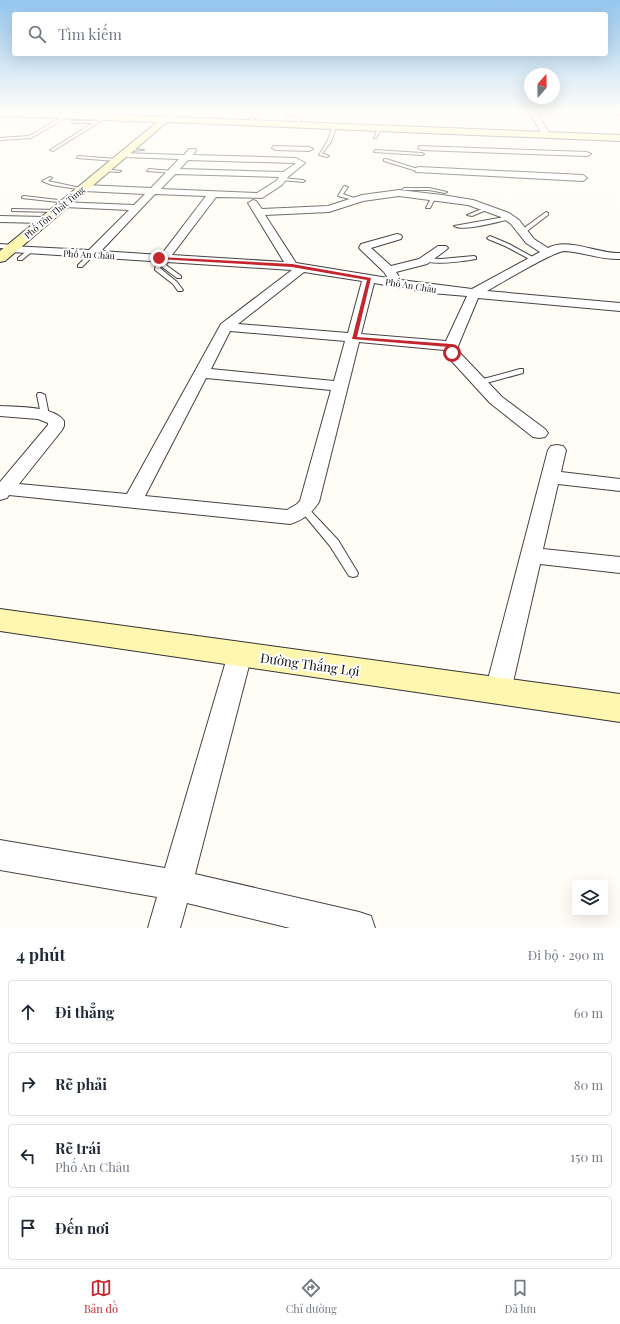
<!DOCTYPE html>
<html lang="vi">
<meta charset="utf-8">
<style>
:root{--surface:#fff;--page:#f6f6f7;--text:#1f2937;--muted:#747a83;--line:#e0e1e3;--accent:#c4262e}
body{margin:0;font-family:"Playfair Display",serif;background:var(--page);color:var(--text)}
.controls{position:absolute;right:12px;bottom:12px;display:grid;overflow:hidden;border-radius:4px;box-shadow:0 4px 16px #0002}
.controls button{width:36px;height:36px;display:grid;place-items:center;padding:0;border:0;border-bottom:1px solid var(--line);background:var(--surface);color:var(--text);font:20px sans-serif}
.compass{position:absolute;left:524px;top:68px;width:36px;height:36px;border-radius:50%;background:var(--surface);box-shadow:0 4px 16px #0002;rotate:20deg}
.stop{position:absolute;width:12px;height:12px;margin:-9px;border:3px solid #c4262e;border-radius:50%;background:#fff}
.stop.end{background:#c4262e;border-color:#fff;box-shadow:0 1px 4px #0008}
.list{margin:0;padding:0;list-style:none}
h2{display:flex;justify-content:space-between;align-items:center;height:52px;margin:0;padding:0 16px;font-size:17px}
h2 small{font-size:13px;font-weight:400;color:var(--muted)}
.list li{display:grid;grid-template-columns:26px 1fr auto;gap:12px;align-items:center;box-sizing:border-box;height:64px;margin:0 8px 8px;padding:0 8px;border:1px solid var(--line);border-radius:4px}
.list b{display:block;font-size:15px;white-space:nowrap}
.list p{margin:0;font-size:13px;white-space:nowrap;color:var(--muted)}
.list em{font-size:13px;font-style:normal;color:var(--muted)}
.icon{flex:none;width:22px;height:22px;fill:none;stroke:currentColor;stroke-width:2;stroke-linecap:round;stroke-linejoin:round}
.map{position:relative;flex:none;width:620px;height:928px;overflow:hidden}
.search{position:absolute;background:var(--surface);box-shadow:0 4px 16px #0002;left:12px;right:12px;top:12px;height:44px;display:flex;align-items:center;gap:10px;box-sizing:border-box;padding:0 14px;border-radius:4px;color:var(--muted);font-size:15px}
.sheet{height:340px;background:var(--surface)}
nav{display:flex;justify-content:space-around;align-items:center;box-sizing:border-box;height:56px;border-top:1px solid var(--line);background:var(--surface);font-size:11px;color:var(--muted)}
nav a{display:grid;justify-items:center;gap:2px}
nav .on{color:var(--accent)}
.map>svg:first-child{display:block}
.lines{fill:none;stroke-linecap:round;stroke-linejoin:round}
.lane-casing{stroke:#444;stroke-width:2}
.street-casing{stroke:#444;stroke-width:2}
.secondary-casing{stroke:#333;stroke-width:2}
.lane{fill:#fff;fill-rule:evenodd}
.street{fill:#fff;fill-rule:evenodd}
.secondary{fill:#fff6b0;fill-rule:evenodd}
.route{fill:#c4262e}
.labels{text-anchor:middle;dominant-baseline:central;stroke-width:4;stroke-linejoin:round;paint-order:stroke}
.far-street-label{font-size:9px;fill:#111;stroke:#fff}
.near-street-label{font-size:13px;fill:#111;stroke:#fff}
</style>
<div class="map">
<svg width="620" height="928" viewBox="0 0 620 928">
<rect width="100%" height="100%" fill="#fffdf5"/>
<g class="lines">
<defs>
<path id="lane" d="M303 112H306L296 127H294L300 117 286 115H301Z
M517 112H534L535 113 533 114Z
M254 113 257 114 249 125H247Z
M66 115 69 116 31 138 0 140V138L29 136Z
M103 117 106 118 53 151 50 150 93 123H73L72 121H97Z
M333 126 336 127 331 142 322 153 329 156 327 157 319 155 327 142Z
M378 128 381 129 376 138H374Z
M129 149 144 150 128 151Z
M375 150 422 153 424 154 422 155 374 152Z
M78 156 116 159 118 160 116 161 77 158Z
M384 159H386L421 170 417 171 384 161Z
M104 169 121 171 119 172 102 171Z
M149 169 172 171 174 172 172 173 147 171Z
M50 177 52 178 48 181 85 189 83 190 52 185 42 181Z
M283 178 303 180 305 181 303 182 281 180Z
M344 186 348 187 343 194 357 199V201L338 196Z
M404 188H429L447 192 445 193 429 190H402Z
M24 196 67 201 69 202 67 203 22 198V197Z
M432 196 436 197 430 208H426Z
M487 207 491 208 472 216 467 215Z
M14 209 56 210 58 211 56 212 12 211V209Z
M546 212 548 213V215L527 231 520 233V231Z
M510 216 513 218 512 219C499 221 465 232 454 226Z
M490 236 509 244 538 260 533 261 505 246 488 239 487 238Z
M0 244 13 245 16 247 13 249 0 248Z
M29 249 34 250 22 260H18V258Z
M90 253 95 254 82 267H78V265Z
M474 256 476 257V259C464 261 433 266 423 260L426 258 441 259Z
M157 257 162 258 161 264 165 258H169L170 259 166 265 181 276V278H177L161 266 160 268 177 282 183 290 182 291H178L173 284 155 270Z
M520 369H523V373L479 385 475 383 476 381Z
M38 393H41L45 395 49 415 48 417H42L41 415 37 395Z
M304 506 307 507 338 540 358 573 357 576 353 577 349 576 330 546 301 511 299 509 301 507Z"/>
<path id="street" d="M529 112H536L551 135 550 137H544Z
M604 112H620V115Z
M273 146 309 147 313 149 309 151 276 150 272 148Z
M419 146 587 152 591 154 587 156 422 150 418 148Z
M189 149H195L196 151 193 155 296 158 305 163 288 177 282 185 262 198 216 197 172 255 284 262 248 203 253 200 256 201 262 209 328 206 362 195 399 190 442 195 473 200 509 213 519 220 534 239 548 248C568 237 598 254 620 253V259C601 260 584 252 565 251 554 251 501 283 487 291L620 303V311L478 298 458 346 459 352 502 397 545 429 548 433 545 437 539 438 533 437 490 403 447 356 444 350 359 342 319 502C311 514 303 520 290 524L9 495 7 498 0 500V482L48 425V423L38 419 0 416V406C17 407 54 406 64 421V426L62 430 19 484 127 494 221 324 292 270 11 252 5 249 11 246 89 250 129 210 64 207 61 206 59 204 61 202 134 205 145 194 84 191 79 188 84 185 151 188 179 159 123 157 119 155 120 153 184 155ZM188 160 295 163V164L283 172 180 169ZM175 174 279 177 276 181 257 193 161 189ZM155 194 206 196 161 255 101 251ZM399 196 468 205 501 217 511 224 526 243 540 252 472 289 401 280 396 272 427 264 446 250 448 248 446 246H438L419 259 391 266 371 248 401 239 402 237 401 235 397 234 361 244 359 248 361 250 384 272 388 278 296 263 265 215 329 212 363 201ZM304 272 362 281 348 333 238 324ZM374 283 431 293 467 296 446 341 361 334ZM230 331 345 341 334 381 211 369ZM206 378 331 390 300 501 297 504 287 510 145 496Z
M419 167 583 175 587 178 583 181 416 172 415 170 416 168Z
M0 216 45 217 50 220 45 223 0 222Z
M557 445 563 446 566 450 561 472 620 479V491L558 484 543 549 620 557V573L540 564 511 691 507 699 498 702 489 699 485 691 548 450 551 446Z
M240 644 249 647 252 654 195 874 359 912 371 916 375 928H290L187 903 180 928H148L157 897 0 870V840L165 868 228 654 231 647Z"/>
<path id="secondary" d="M0 112H45L163 117 169 113 172 114V117L620 135V141L167 122 5 261 0 262V251L157 122 0 116Z
M0 609 620 694V722L0 631Z"/>
</defs>
<use href="#lane" class="lane-casing"/>
<use href="#street" class="street-casing"/>
<use href="#secondary" class="secondary-casing"/>
<use href="#lane" class="lane"/>
<use href="#street" class="street"/>
<use href="#secondary" class="secondary"/>
</g>
<linearGradient id="sky" x2="0" y2="1"><stop stop-color="#95c6ee"/><stop offset="0.46" stop-color="#fffefa"/><stop offset="1" stop-color="#fffefa" stop-opacity="0"/></linearGradient>
<rect width="620" height="242" fill="url(#sky)"/>
<path class="route" d="M159 257 292 264 371 278 357 337 451 344 454 346V353L450 354 449 347 352 339 367 280 292 267 157 259Z"/>
<g class="labels">
<g class="far-street-label">
<text transform="translate(54 212) rotate(-40)">Phố Tôn Thất Tùng</text>
<text transform="translate(89 254) rotate(3)">Phố An Châu</text>
<text transform="translate(411 285) rotate(9)">Phố An Châu</text>
</g>
<g class="near-street-label">
<text transform="translate(310 664) rotate(8)">Đường Thắng Lợi</text>
</g>
</g>
</svg>
<div class="controls">
<button><svg class="icon" aria-label="layers" viewBox="0 0 24 24"><path d="M12 4l9 5-9 5-9-5zM3 14l9 5 9-5"/></svg></button>
</div>
<svg class="compass" viewBox="-18 -18 36 36"><path d="M0-13l5 13h-10z" fill="#e53935"/><path d="M0 13l5-13h-10z" fill="#747a83"/></svg>
<div class="stop" style="left:452px;top:353px"></div>
<div class="stop end" style="left:159px;top:258px"></div>
<div class="search"><svg class="icon" aria-label="search" viewBox="0 0 24 24"><circle cx="10" cy="10" r="6"/><path d="M15 15l6 6"/></svg>Tìm kiếm</div>
</div>
<section class="sheet">
<h2>4 phút<small>Đi bộ · 290 m</small></h2>
<ul class="list">
<li><svg class="icon" aria-label="ahead" viewBox="0 0 24 24"><path d="M12 20V5M6 11l6-6 6 6"/></svg><div><b>Đi thẳng</b></div><em>60 m</em></li>
<li><svg class="icon" aria-label="right" viewBox="0 0 24 24"><path d="M7 20v-9h11M14 6l5 5-5 5"/></svg><div><b>Rẽ phải</b></div><em>80 m</em></li>
<li><svg class="icon" aria-label="left" viewBox="0 0 24 24"><path d="M17 20v-9H6M10 6l-5 5 5 5"/></svg><div><b>Rẽ trái</b><p>Phố An Châu</p></div><em>150 m</em></li>
<li><svg class="icon" aria-label="arrive" viewBox="0 0 24 24"><path d="M6 21V4h12l-3 4 3 4H6"/></svg><div><b>Đến nơi</b></div></li>
</ul>
</section>
<nav>
<a class="on"><svg class="icon" aria-label="map" viewBox="0 0 24 24"><path d="M3 6l6-2 6 2 6-2v14l-6 2-6-2-6 2zM9 4v14M15 6v14"/></svg>Bản đồ</a>
<a><svg class="icon" aria-label="directions" viewBox="0 0 24 24"><path d="M12 3l9 9-9 9-9-9zM9 14v-3h6M13 9l2 2-2 2"/></svg>Chỉ đường</a>
<a><svg class="icon" aria-label="saved" viewBox="0 0 24 24"><path d="M7 4h10v16l-5-4-5 4z"/></svg>Đã lưu</a>
</nav>
